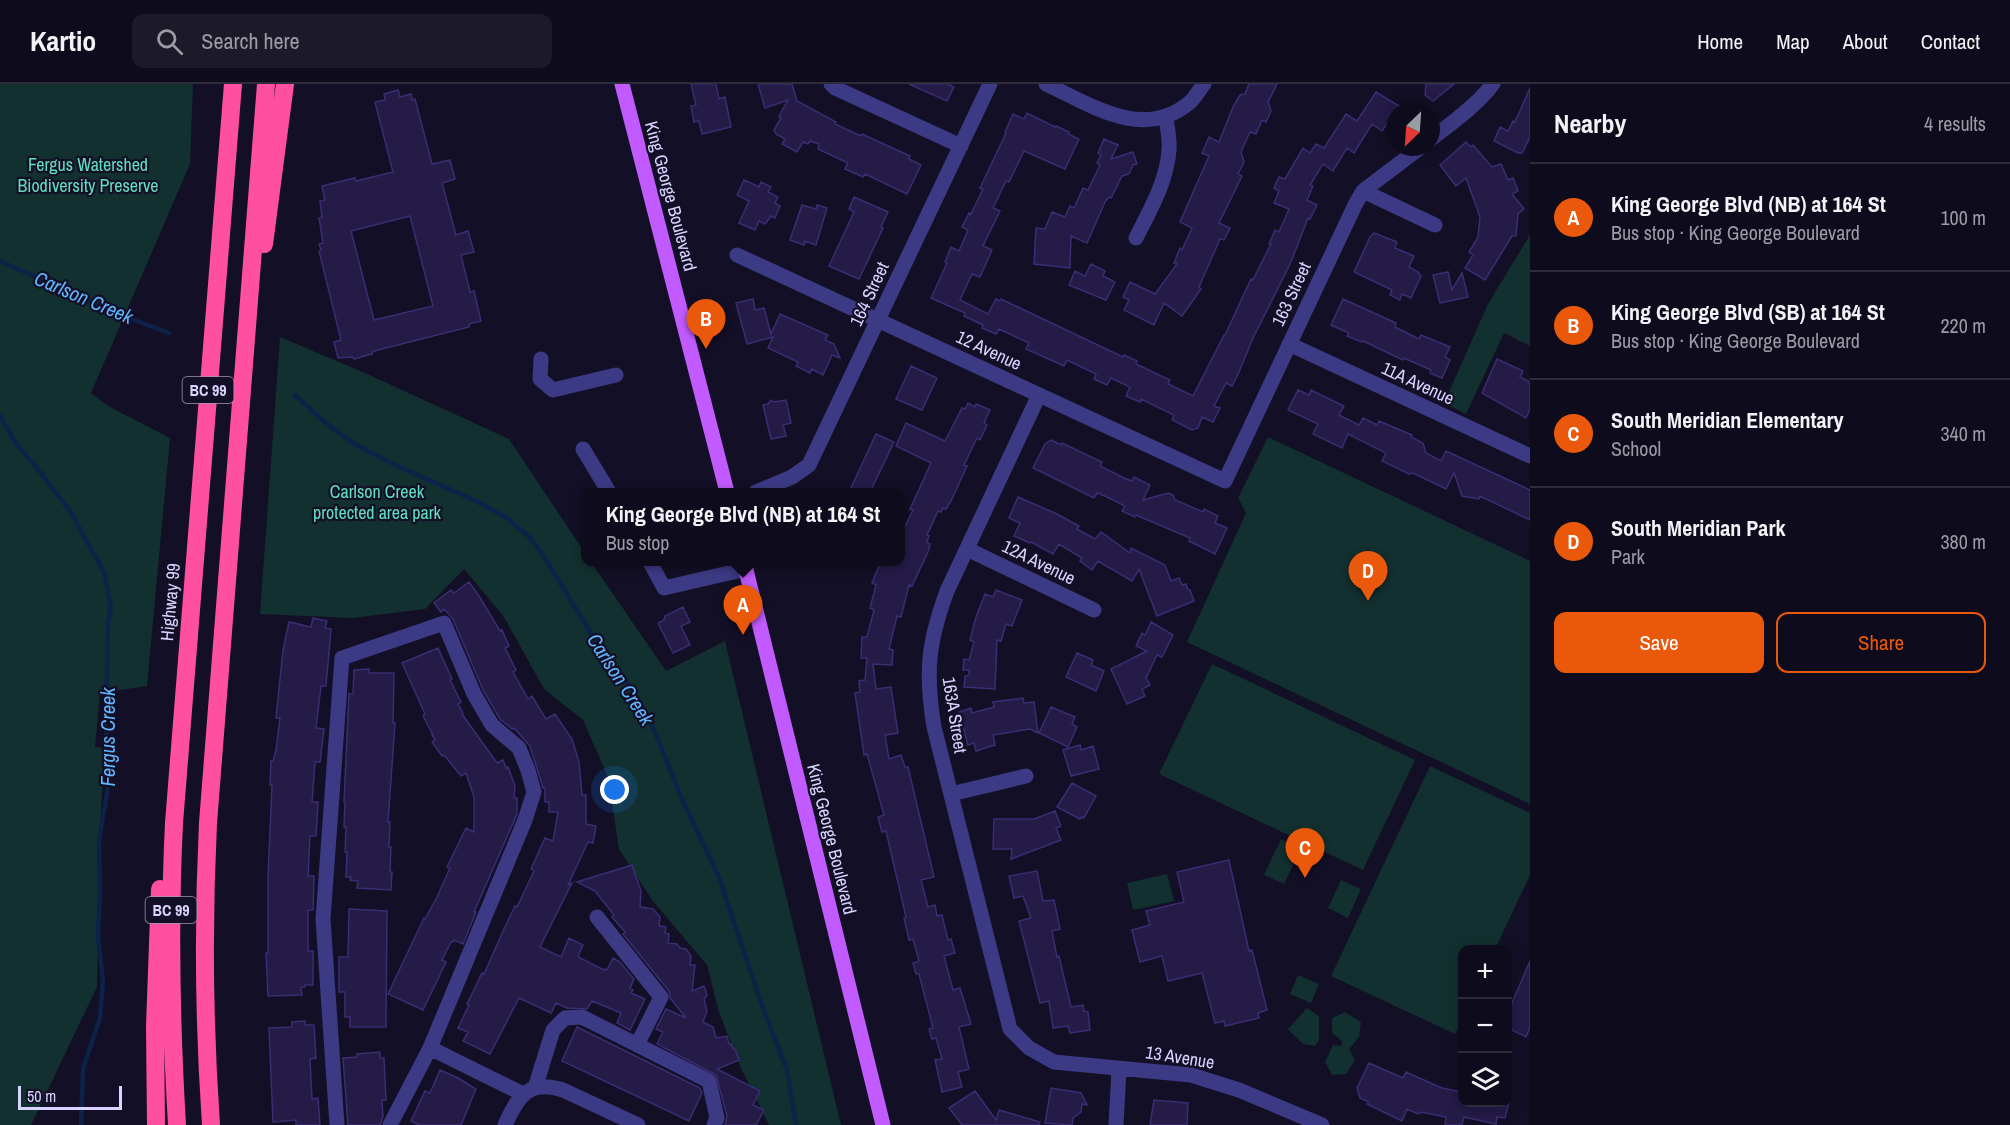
<!DOCTYPE html>
<meta charset="utf-8">
<style>
:root{--surface:#0e0b1c;--page:#1c1929;--text:#f1f3f6;--muted:#9b9ba3;--line:#2e2b3b;--accent:#ea580c}
body{margin:0;font-family:"Archivo Narrow",sans-serif;background:var(--page);color:var(--text)}
.controls{position:absolute;right:18px;bottom:18px;display:grid;overflow:hidden;border-radius:12px;box-shadow:0 3px 15px #0003}
.controls button{width:54px;height:54px;display:grid;place-items:center;padding:0;border:0;border-bottom:2px solid var(--line);background:var(--surface);color:var(--text);font:30px sans-serif}
.compass{position:absolute;left:1386px;top:18px;width:54px;height:54px;border-radius:50%;background:var(--surface);box-shadow:0 3px 15px #0003;rotate:205deg}
.scale{position:absolute;left:18px;bottom:15px;width:104px;box-sizing:border-box;padding-left:6px;border:3px solid #d9d4ff;border-top:0;font-size:16px;line-height:21px;white-space:nowrap;color:#d9d4ff;-webkit-text-stroke:4px #130f26;paint-order:stroke}
.you{position:absolute;left:615px;top:706px;width:21px;height:21px;margin:-15px;border:4px solid #fff;border-radius:50%;background:#1a73e8;box-shadow:0 0 0 9px #1a73e833}
.badge{display:grid;place-items:center;width:39px;height:39px;border-radius:50%;background:var(--accent);color:#fff;font-size:20px;font-weight:700}
.pin{position:absolute;translate:-50% -50px;filter:drop-shadow(0 2px 3px #0008)}
.pin::after{content:'';position:absolute;top:32px;width:21px;height:18px;background:inherit;clip-path:polygon(0 0,100% 0,50% 100%)}
.popup{position:absolute;left:581px;top:404px;width:324px;height:78px;box-sizing:border-box;display:grid;place-content:center;border-radius:12px;background:var(--surface);filter:drop-shadow(0 2px 4px #0005);font-size:20px;white-space:nowrap;color:var(--muted)}
.popup b{font-size:22px;color:var(--text)}
.popup::after{content:'';position:absolute;left:50%;top:100%;margin-left:-12px;border:12px solid transparent;border-top-color:var(--surface)}
.list{margin:0;padding:0;list-style:none}
h2{display:flex;justify-content:space-between;align-items:center;height:78px;margin:0;padding:0 24px;font-size:26px}
h2 small{font-size:20px;font-weight:400;color:var(--muted)}
.list li{display:grid;grid-template-columns:39px 1fr auto;gap:18px;align-items:center;box-sizing:border-box;height:108px;padding:0 24px;border-top:2px solid var(--line)}
.list b{display:block;font-size:22px;white-space:nowrap}
.list p{margin:0;font-size:20px;white-space:nowrap;color:var(--muted)}
.list em{font-size:20px;font-style:normal;color:var(--muted)}
.actions{display:flex;gap:12px;padding:18px 24px}
.actions a{flex:1;padding:14px 0;border:2px solid var(--accent);border-radius:12px;text-align:center;font-size:21px;color:var(--accent)}
.actions .main{background:var(--accent);color:#fff}
.icon{flex:none;width:33px;height:33px;fill:none;stroke:currentColor;stroke-width:2;stroke-linecap:round;stroke-linejoin:round}
.map{position:relative;flex:none;width:1530px;height:1041px;overflow:hidden}
header{display:flex;align-items:center;gap:36px;box-sizing:border-box;height:84px;padding:0 30px;background:var(--surface);border-bottom:2px solid var(--line)}
header strong{font-size:28px}
nav{display:flex;gap:33px;margin-inline-start:auto;font-size:21px}
.search{width:420px;height:54px;background:var(--page);display:flex;align-items:center;gap:15px;box-sizing:border-box;padding:0 21px;border-radius:12px;color:var(--muted);font-size:22px}
main{display:flex}
aside{flex:1;background:var(--surface)}
.map>svg:first-child{display:block}
.green{fill:#12302f}
.lines{fill:none;stroke-linecap:round;stroke-linejoin:round}
.stream{stroke:#0c2248;stroke-width:4.5}
.building{fill:#241b47;stroke:#3b2d73;stroke-width:1.5;fill-rule:evenodd}
.minor{stroke:#3d3a85;stroke-width:15}
.major{stroke:#c25bff;stroke-width:15}
.highway{stroke:#ff4fa3;stroke-width:18}
.labels{text-anchor:middle;dominant-baseline:central;stroke-width:4.5;stroke-linejoin:round;paint-order:stroke}
.shield{fill:#130f26;stroke:#9e99be;stroke-width:1.5}
.shield-label{font-size:16px;font-weight:bold;fill:#d9d4ff}
.park-label{font-size:18px;fill:#5fe0c0;stroke:#130f26}
.street-label{font-size:18px;fill:#d9d4ff;stroke:#130f26}
.water-label{font-size:20px;font-style:italic;fill:#62b6ff;stroke:#130f26}
</style>
<header>
<strong>Kartio</strong>
<div class="search"><svg class="icon" aria-label="search" viewBox="0 0 24 24"><circle cx="10" cy="10" r="6"/><path d="M15 15l6 6"/></svg>Search here</div>
<nav><a>Home</a><a>Map</a><a>About</a><a>Contact</a></nav>
</header>
<main>
<div class="map">
<svg width="1530" height="1041" viewBox="0 0 1530 1041">
<rect width="100%" height="100%" fill="#130f26"/>
<path class="green" d="M0 0H193L190 80 91 309 108 322 170 354 147 602 100 609 95 663 105 664 100 744 97 903 31 1041H0Z
M1530 151V262L1504 249 1466 330 1444 319 1488 220Z
M280 253 365 289 509 355 585 469 586 478H591L666 587 725 557 841 1041H769L740 982 719 928 707 881 652 816 619 765 608 693 583 636 544 605 504 533 464 485 425 525 353 534 260 530Z
M1268 353 1530 477V720L1187 558 1246 429 1238 414Z
M1212 580 1415 676 1363 786 1159 690Z
M1430 682 1530 729V791L1495 865 1462 866V935L1455 950 1331 892Z
M1281 755 1301 764 1284 800 1264 791Z
M1167 790 1174 817 1133 826 1127 799Z
M1341 796 1361 805 1348 834 1328 824Z
M1298 891 1319 900 1311 919 1290 910Z
M1307 924 1319 932V956L1315 962 1303 960 1288 945Z
M1345 928 1361 938 1359 953 1349 965 1355 976 1346 990 1332 991 1325 978 1333 961 1341 962 1342 957 1332 949V934Z"/>
<g class="lines">
<path class="stream" d="M0 177 113 228 169 249
M295 311 326 339 351 358 395 381 474 416 507 434 529 453 543 471 598 561 633 606 655 648 681 713 718 791 764 927 787 986 796 1041
M0 331 16 360 37 384 70 427 104 488 111 523 108 538 107 585 106 644 110 690 99 757 100 808 98 851 103 898 100 934 83 985 81 1041"/>
</g>
<path class="building" d="M691 0H716L719 15 725 13 731 43 702 50 699 37 694 38 691 22 696 21Z
M758 0H792L797 17 836 38 835 40 861 52 862 50 910 72 909 75 921 81 907 110 865 90 863 93 845 85 848 79 818 65 819 60 810 57 808 60 803 58 797 68 782 60 785 55 776 50 774 46 781 34 779 32 788 16 765 24Z
M909 0H948L954 3 947 17Z
M1249 0H1277L1268 18 1271 27 1266 38 1262 36 1256 50 1250 48 1241 68 1244 78 1238 90 1242 92 1219 139 1230 144 1224 156 1220 155 1199 203 1201 205 1182 232 1164 219 1154 241 1124 226 1129 216 1123 213 1130 198 1155 210 1177 180 1174 179 1180 164 1182 166 1192 144 1180 138 1209 72 1202 69 1209 53 1219 58 1233 23 1240 11 1245 10Z
M1426 0H1454L1433 17 1425 11Z
M1530 4V53L1522 69H1518L1494 57 1500 43 1508 47 1513 37 1515 38Z
M398 6 400 13 411 10 412 16 415 15 432 80 450 76 455 95 442 99 456 151 468 147 474 168 461 171 470 208 474 207 481 237 469 240V243L378 266 372 268V270L354 275 353 273 338 274 334 258 341 256 319 167 321 166 319 160 323 159 319 134 322 133 320 117 325 116 322 102 355 94 356 97 393 88 375 18 385 16 384 10ZM410 132 433 222 374 236 351 147Z
M1376 8 1399 22 1382 47 1372 40 1354 69 1347 64 1333 87 1323 80 1310 101 1313 102 1307 116 1317 121 1310 135 1308 134 1291 178 1253 254 1239 288 1232 302 1226 299 1214 322 1220 324 1213 338 1202 333 1198 344 1192 346 1172 336 1174 331 1141 315 1140 318 1126 312 1130 303 1111 294 1107 301 1094 295 1096 290 1067 276 1064 282 1026 265 1029 259 999 245 996 250 982 244 983 241 964 232 965 229 931 214 947 179 945 178 951 163 959 167 968 146 962 143 969 129 971 130 983 105 980 104 1006 49 1005 48 1013 30 1024 35 1027 29 1055 43 1056 42 1069 48 1068 50 1079 55 1065 85 1024 67 1009 98 1006 97 993 124 1000 127 983 162 992 166 980 193 972 190 960 216 988 230 996 215 1000 217 1001 215 1123 273 1124 271 1137 277 1136 280 1170 296 1168 300 1193 312 1224 251H1225L1251 195 1253 196 1271 160H1269L1275 146 1279 148 1289 125 1274 119 1279 107 1274 104 1279 93 1285 95 1303 64 1310 69 1316 60 1324 64 1346 30 1357 37Z
M1104 55 1118 61 1111 75 1133 68 1137 80 1133 81 1129 90 1122 92 1111 114 1109 113 1105 118 1087 159 1071 152 1070 184 1034 180 1036 144 1045 145 1052 128 1065 133 1070 122 1074 124 1083 104 1088 106 1100 81 1097 79 1101 71 1098 69Z
M1466 58 1471 63 1473 61 1492 83 1501 80 1508 96 1513 94 1518 107 1512 110 1524 125 1518 130 1516 152H1512L1485 196 1465 184 1473 171 1469 168 1478 153 1480 133 1466 94 1456 102 1440 81Z
M744 96 759 103 761 98 771 103 768 108 778 113 775 119 780 122 775 134 771 132 765 140 759 137 755 146 739 139 749 117 737 111Z
M854 113 888 128 881 143 883 144 859 195 829 182 854 128 849 125Z
M802 121 816 125 817 121 827 124 816 161 805 157 804 161 790 156Z
M1374 149 1397 158 1395 164 1414 172 1409 183 1418 188 1421 192 1411 214 1402 210 1400 216 1390 211 1392 206 1354 188 1370 153Z
M1091 180 1105 187 1103 192 1115 198 1106 216 1069 201 1075 187 1085 192Z
M1448 188 1452 206 1462 189 1468 213 1440 219 1433 191Z
M753 215 755 226 764 224 771 250 780 230 828 251 825 256 834 260 840 274 832 271 823 291 812 285 810 289 796 282 798 278 768 264 773 253 747 260 736 219Z
M1343 215 1396 239 1395 243 1419 255 1421 251 1450 263 1445 273 1450 276 1442 294 1430 289 1431 286 1404 274 1403 276 1363 257 1362 258 1347 252 1349 249 1331 241Z
M1497 275 1523 287 1520 293 1530 298V325L1526 334 1482 309Z
M911 282 937 294 922 326 896 315Z
M1298 306 1309 311 1311 306 1344 322 1339 331 1359 341 1363 334 1377 341 1379 337 1412 351 1411 353 1423 359 1426 369 1441 377 1446 367 1530 406V436L1480 412 1479 415 1462 412 1454 389 1446 405 1413 389 1409 390 1382 377 1386 369 1348 350 1342 364 1313 350 1318 340 1288 326Z
M771 316 774 318 786 316 791 339 783 341 786 352 771 355 763 321 768 320Z
M968 319 975 323 976 320 990 326 984 339 987 341 980 356 977 354 964 381 967 382 951 417 946 425 943 424 941 428 938 427 927 451 929 452 927 458 930 460 928 468 912 502 909 501 901 533 897 532 889 565 893 566 892 581 873 580 876 605 891 603 898 649 885 651 889 675 901 671 905 683H908L934 793 921 796 928 823 935 821 937 832 942 831 948 856 951 855 955 869 944 872 953 906 960 904 971 940 959 943 969 985 958 988 962 1003 942 1008 935 976 942 975 936 954 932 955 929 945 933 944 919 890H916L913 879 919 877 913 855 909 856 904 834 906 833 886 747 882 748 878 733 884 731 867 670 864 671 855 609 860 608 859 597 865 596 867 574H861L862 553H867L874 526 870 524 876 501 872 499 881 477H900V453L913 426 910 425 931 379 896 362 906 339 945 357 962 324 965 325Z
M876 350 894 358 870 408H849Z
M1051 356 1061 361 1062 359 1102 378 1100 382 1124 394 1132 397 1134 393 1150 401 1143 416 1168 409 1173 411 1175 416 1203 428 1204 425 1218 432 1215 439 1227 444 1215 470 1189 457 1190 454 1136 431 1135 433 1122 427 1125 422 1105 412 1097 409 1094 414 1033 384 1045 360Z
M1018 413 1057 430 1079 442 1077 445 1095 455 1101 448 1130 469 1131 464 1165 481 1171 497 1179 494 1182 501 1186 500 1188 506H1190L1194 517 1157 532 1139 485 1132 497 1098 477 1092 486 1080 477 1082 474 1059 460 1053 470 1031 458 1030 459 1014 452 1020 439 1009 434Z
M469 498 479 512 500 547 502 546 509 562 505 564 516 586 513 588 528 615 532 612 546 635 555 630 572 655 579 678 582 711H586V740L596 742 593 759 588 758 568 801 572 799 540 863 561 873 569 854 583 861 578 872 580 874 604 886 605 885 607 886 613 874 620 878 634 895 630 904 633 906 631 909 645 915 630 946 617 939 621 929 592 917 587 925 567 924 556 919 551 929 519 914 490 970 463 957 468 948 458 944 469 921 467 920 482 889 484 890 504 845 515 822 517 823 534 787 531 785 545 754 553 757 558 728H549V718H545V704H543L530 662 514 644 512 645 500 635 483 606 453 535 444 525 441 528 434 519 451 506 454 509Z
M996 506 1022 516 1012 542 1006 540 1001 557 997 556 995 605 964 603 965 592 969 591V586H963L964 575 969 576 974 558 970 556 976 533 985 510 993 513Z
M683 523 690 538 681 542 690 561 673 569 658 539 664 536 665 532Z
M313 534 327 537 325 544 331 545 326 602H321L316 644 324 645 320 678H315L312 718H318L316 752H310L308 792H314L313 826H308V867H313V901H305V903H301L302 911 268 912 266 869H268V793L272 701H270L271 677H273L276 666 280 634H276L283 566 289 538 311 543Z
M1151 538 1173 551 1162 573 1157 571 1146 594 1150 601 1142 605 1145 612 1127 620 1111 585 1147 567 1136 562 1142 549 1145 551Z
M438 564 452 595 450 596 461 618 458 620 463 629 462 630 497 679 503 676 506 684 508 683 515 702 514 714H517V730L474 828H476L463 860 454 856 453 858H451L442 876 446 878 423 926 388 910 424 834 425 835 437 813 450 784 447 783 466 744 474 748V713L466 689 461 692 444 671 442 672 432 658 435 656 432 651H433L423 632 425 630 402 579Z
M1077 569 1093 576 1091 581 1104 587 1096 607 1066 593Z
M369 585V589H394L393 639H395L388 738H390L389 763H391L390 788H392L391 806 357 804 358 797 350 796 351 793H346L347 768H345L346 743H344L345 719 344 718 349 610H353L354 586Z
M1023 614 1024 619 1034 618 1038 649 1030 645 993 651 995 661 976 667 974 659 968 661 959 628 971 624 972 629 994 623 993 618Z
M1051 623 1075 633 1072 640 1077 643 1068 663 1039 649Z
M1080 661 1081 666 1093 662 1099 685 1071 692 1063 666Z
M1072 699 1096 712 1084 734 1082 733 1080 735 1057 723Z
M1055 727 1061 742 1056 744 1061 756 1011 775 1012 765H993L994 735H1034Z
M1229 776 1249 867 1252 866 1267 926 1258 929 1259 934 1225 942 1224 937 1215 939 1202 889 1168 897 1162 872 1140 878 1132 846 1150 841 1146 827 1184 818 1177 788Z
M632 781 641 807 640 823 653 825 660 833 659 842 666 843 665 849 669 850 668 859 677 860 680 864 686 865 691 872 690 881H695L692 907 704 902 707 911 704 915 707 927 703 938 713 943 716 954 727 952 729 960H731L733 965H735L739 976 717 985 760 1007 753 1021 764 1026 756 1041H725L727 1032 716 991 657 960 663 948 656 945 666 925 686 934 670 914 669 907 623 850 625 848 612 833 614 831 595 807 577 798Z
M1037 787 1043 817 1054 816 1060 845 1052 847 1057 873 1059 872 1071 923 1083 921 1084 927 1088 928 1090 946 1070 949 1068 942 1053 944 1049 917 1040 919 1019 837 1031 834 1023 812 1014 814 1009 792Z
M349 825 387 827 386 943H350V933H345V908H339V873H348Z
M1530 877V943L1526 953 1508 944V928Z
M305 937V941H314L316 974 310 975 312 1015 318 1014 320 1041H296V1036L273 1038 269 944 292 943V938Z
M577 943 700 1004 702 1009 689 1037 562 977Z
M380 968V974H384L386 1016H382L383 1033 380 1041H348L343 974 357 973V970Z
M1369 979 1403 994 1406 988 1442 1004 1462 1008V1018H1509L1505 1034 1497 1033 1496 1040 1464 1033 1462 1041H1445L1446 1033 1421 1028 1418 1030 1407 1025 1402 1037 1367 1020 1369 1018 1360 1014 1357 1004Z
M440 986 458 994 476 1005 461 1041H419L411 1037 425 1007 430 1009Z
M1051 1004 1081 1009 1087 1021 1082 1020 1081 1028 1073 1034 1072 1041 1045 1039Z
M975 1007 996 1036 999 1026 1040 1038 1039 1041H962L949 1024Z
M1154 1016 1188 1019 1187 1041H1150Z"/>
<g class="lines">
<path class="minor" d="M831 0 835 4 961 62
M1046 0C1091 21 1143 57 1189 19 1195 14 1199 6 1204 0
M1431 55C1453 38 1476 22 1493 0
M1363 107 1435 141
M1136 154C1150 126 1167 97 1169 66 1170 55 1167 43 1166 33
M737 171 1225 397 1355 121 1363 107 1421 63
M1289 260 1530 372
M541 275 540 295 553 306 616 291
M1039 311 947 507C928 559 925 588 934 643L1010 945 1029 964 1054 978 1191 991 1239 1006 1322 1041
M583 365 609 408
M756 408 792 393 809 381 990 0
M967 465 1094 526
M650 478 664 504 746 485
M951 710 1026 692
M597 833 661 913 637 961
M430 964 523 1010
M535 1004 553 946 565 934 582 933 709 997 717 1034 714 1041
M337 1041 323 835 342 574 444 539 474 610 492 641 519 664 528 686 534 708 525 736 430 964 390 1041
M505 1041C518 1012 529 995 563 1006L638 1041
M1116 1041 1119 985"/>
<path class="major" d="M622 0 727 408
M744 478 883 1041"/>
<path class="highway" d="M264 160 285 0
M156 1041 155 942 160 805
M177 1041C171 940 169 840 174 739L233 0
M211 1041C204 940 203 840 208 739L266 0"/>
</g>
<g class="labels">
<g class="shield">
<rect x="182.5" y="293" width="51" height="26" rx="4.5"/>
<rect x="145.5" y="813" width="51" height="26" rx="4.5"/>
</g>
<g class="shield-label">
<text x="208" y="306">BC 99</text>
<text x="171" y="826">BC 99</text>
</g>
<g class="park-label">
<text x="88" y="80">Fergus Watershed<tspan x="88" dy="21">Biodiversity Preserve</tspan></text>
<text x="377" y="407">Carlson Creek<tspan x="377" dy="21">protected area park</tspan></text>
</g>
<g class="street-label">
<text transform="translate(671 112) rotate(75)">King George Boulevard</text>
<text transform="translate(869 210) rotate(-65)">164 Street</text>
<text transform="translate(1291 210) rotate(-65)">163 Street</text>
<text transform="translate(989 266) rotate(25)">12 Avenue</text>
<text transform="translate(1418 299) rotate(25)">11A Avenue</text>
<text transform="translate(1039 478) rotate(26)">12A Avenue</text>
<text transform="translate(170 518) rotate(-85)">Highway 99</text>
<text transform="translate(955 631) rotate(81)">163A Street</text>
<text transform="translate(832 755) rotate(76)">King George Boulevard</text>
<text transform="translate(1180 973) rotate(9)">13 Avenue</text>
</g>
<g class="water-label">
<text transform="translate(84 213) rotate(23)">Carlson Creek</text>
<text transform="translate(621 595) rotate(57)">Carlson Creek</text>
<text transform="translate(107 653) rotate(-90)">Fergus Creek</text>
</g>
</g>
</svg>
<div class="controls">
<button>+</button>
<button>−</button>
<button><svg class="icon" aria-label="layers" viewBox="0 0 24 24"><path d="M12 4l9 5-9 5-9-5zM3 14l9 5 9-5"/></svg></button>
</div>
<svg class="compass" viewBox="-18 -18 36 36"><path d="M0-13l5 13h-10z" fill="#e53935"/><path d="M0 13l5-13h-10z" fill="#9b9ba3"/></svg>
<div class="scale">50 m</div>
<div class="you"></div>
<div class="pin badge" style="left:743px;top:551px">A</div>
<div class="popup"><b>King George Blvd (NB) at 164 St</b>Bus stop</div>
<div class="pin badge" style="left:706px;top:265px">B</div>
<div class="pin badge" style="left:1305px;top:794px">C</div>
<div class="pin badge" style="left:1368px;top:517px">D</div>
</div>
<aside>
<h2>Nearby<small>4 results</small></h2>
<ul class="list">
<li><span class="badge">A</span><div><b>King George Blvd (NB) at 164 St</b><p>Bus stop · King George Boulevard</p></div><em>100 m</em></li>
<li><span class="badge">B</span><div><b>King George Blvd (SB) at 164 St</b><p>Bus stop · King George Boulevard</p></div><em>220 m</em></li>
<li><span class="badge">C</span><div><b>South Meridian Elementary</b><p>School</p></div><em>340 m</em></li>
<li><span class="badge">D</span><div><b>South Meridian Park</b><p>Park</p></div><em>380 m</em></li>
</ul>
<div class="actions"><a class="main">Save</a><a>Share</a></div>
</aside>
</main>
